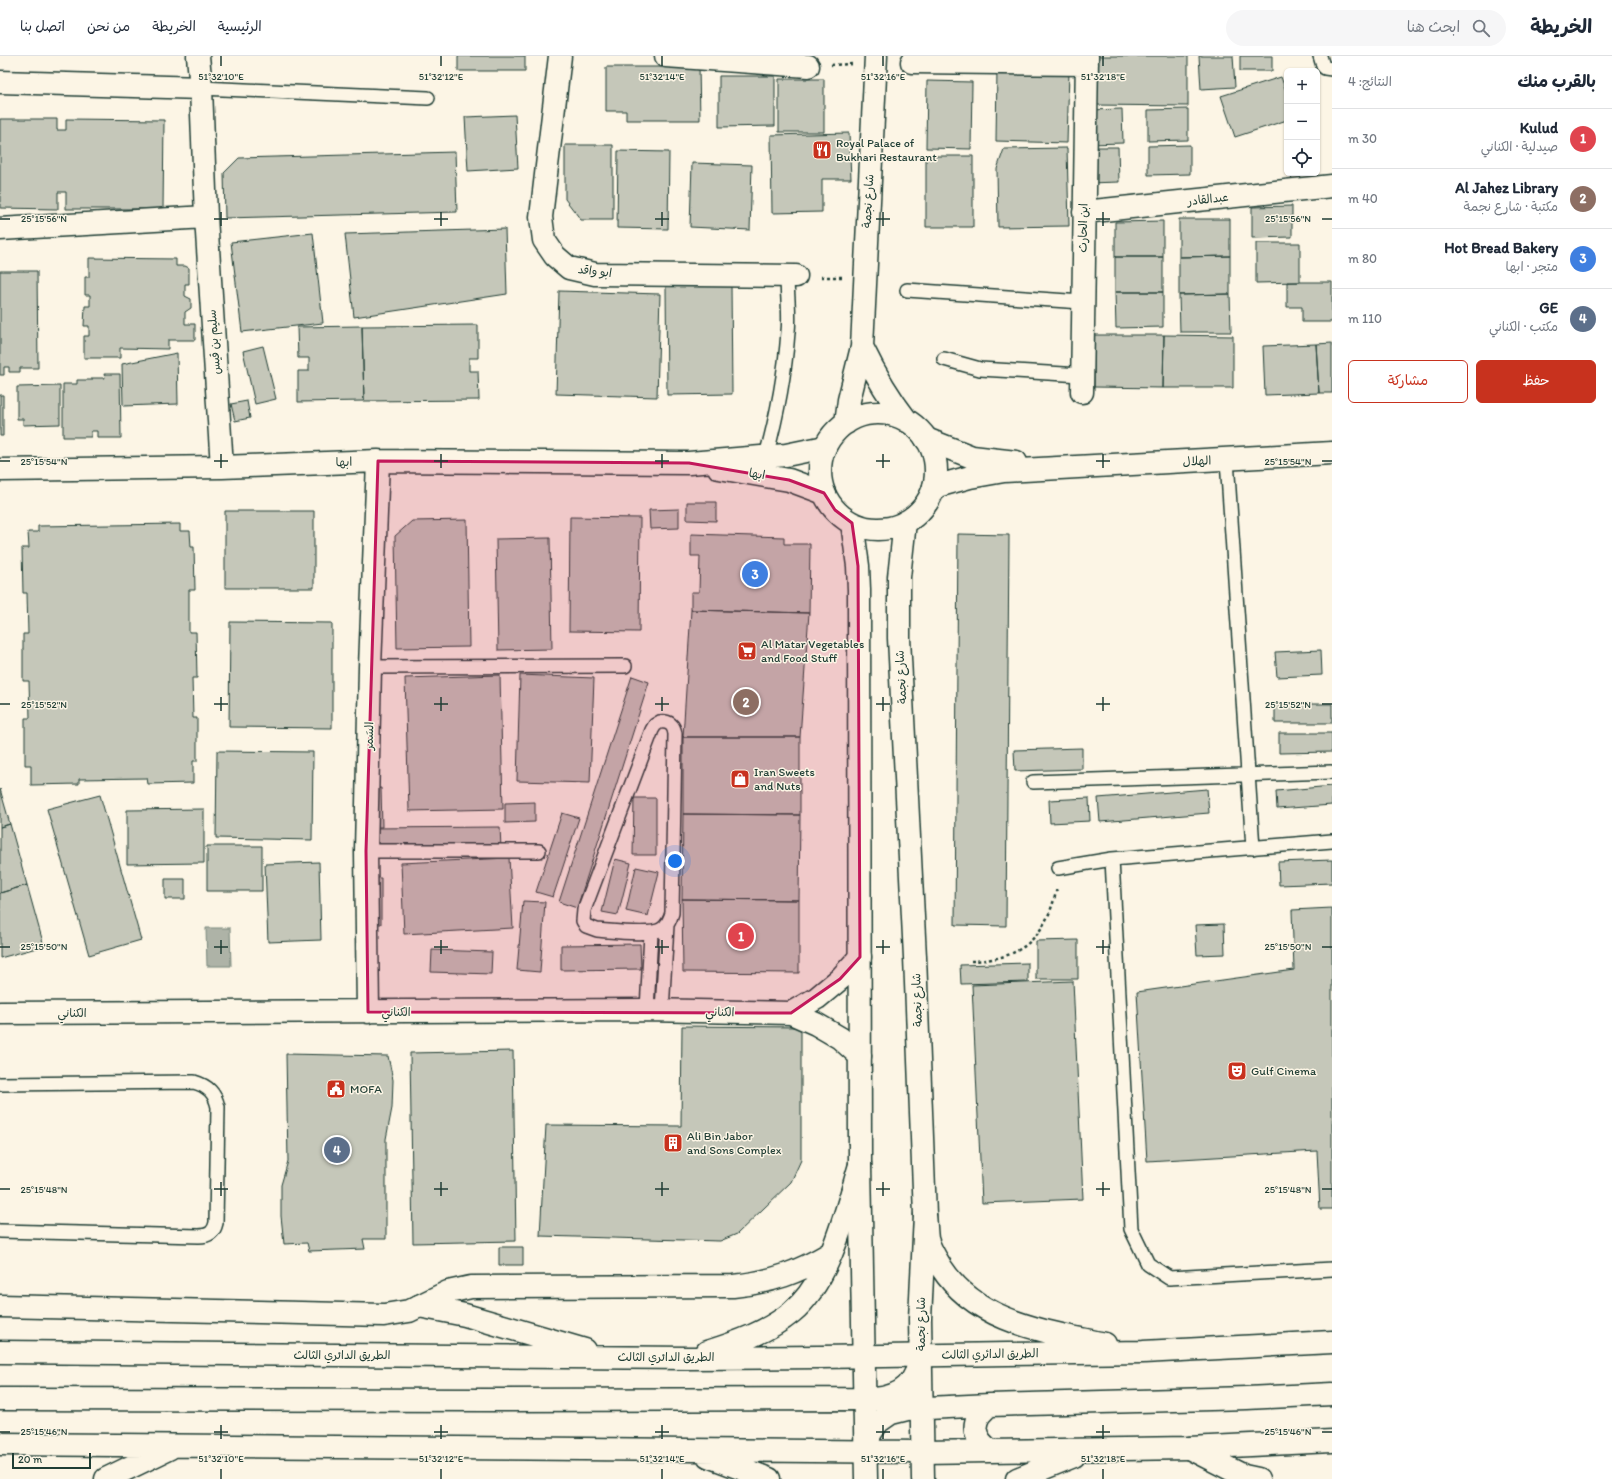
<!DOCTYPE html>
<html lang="ar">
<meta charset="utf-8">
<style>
:root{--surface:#fff;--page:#f6f6f7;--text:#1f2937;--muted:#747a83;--line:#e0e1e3;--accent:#c8321e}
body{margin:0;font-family:Itim,"Playpen Sans Arabic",sans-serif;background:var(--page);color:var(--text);direction:rtl}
.controls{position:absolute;right:12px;top:12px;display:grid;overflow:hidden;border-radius:6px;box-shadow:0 1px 3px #0004}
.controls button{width:36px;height:36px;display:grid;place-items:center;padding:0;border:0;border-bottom:1px solid var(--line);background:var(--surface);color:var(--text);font:20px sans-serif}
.scale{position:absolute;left:12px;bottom:10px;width:79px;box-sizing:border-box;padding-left:4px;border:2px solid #1f3d34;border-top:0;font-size:11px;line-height:14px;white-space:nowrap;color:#1f3d34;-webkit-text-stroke:3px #fcf5e5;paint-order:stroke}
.you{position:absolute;left:675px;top:805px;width:14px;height:14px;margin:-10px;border:3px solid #fff;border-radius:50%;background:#1a73e8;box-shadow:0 0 0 6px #1a73e833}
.badge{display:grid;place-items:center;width:26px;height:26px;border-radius:50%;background:var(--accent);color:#fff;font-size:13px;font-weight:700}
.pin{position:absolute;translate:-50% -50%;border:2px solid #fff;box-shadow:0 1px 4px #0006}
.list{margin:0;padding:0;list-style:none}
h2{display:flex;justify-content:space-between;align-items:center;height:52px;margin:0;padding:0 16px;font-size:17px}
h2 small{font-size:13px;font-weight:400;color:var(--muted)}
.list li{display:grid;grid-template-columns:26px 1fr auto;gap:12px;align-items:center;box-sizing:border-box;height:60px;padding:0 16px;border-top:1px solid var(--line)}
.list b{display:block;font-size:15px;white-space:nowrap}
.list p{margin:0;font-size:13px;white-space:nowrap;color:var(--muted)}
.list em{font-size:13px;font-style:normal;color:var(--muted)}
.actions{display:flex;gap:8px;padding:12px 16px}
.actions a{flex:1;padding:9px 0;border:1px solid var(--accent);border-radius:6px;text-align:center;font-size:14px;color:var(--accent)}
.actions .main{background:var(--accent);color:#fff}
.icon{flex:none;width:22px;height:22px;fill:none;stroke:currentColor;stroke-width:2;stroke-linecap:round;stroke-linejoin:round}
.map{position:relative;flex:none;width:1332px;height:1423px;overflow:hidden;direction:ltr}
header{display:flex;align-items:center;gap:24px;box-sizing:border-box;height:56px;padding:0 20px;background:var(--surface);border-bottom:1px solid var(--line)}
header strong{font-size:19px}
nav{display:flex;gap:22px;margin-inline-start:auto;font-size:14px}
.search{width:280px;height:36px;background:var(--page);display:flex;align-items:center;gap:10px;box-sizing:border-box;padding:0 14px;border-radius:22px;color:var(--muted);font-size:15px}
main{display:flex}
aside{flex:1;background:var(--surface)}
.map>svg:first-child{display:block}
.water{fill:#aeb3a7;stroke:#758479}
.building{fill:#c5c7b9;stroke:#1f3d34}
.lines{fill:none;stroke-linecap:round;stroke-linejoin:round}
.lane-casing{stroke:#1f3d34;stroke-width:16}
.street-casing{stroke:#1f3d34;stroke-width:25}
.secondary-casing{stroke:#1f3d34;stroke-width:25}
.highway-casing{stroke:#1f3d34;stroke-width:25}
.path{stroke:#1f3d34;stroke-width:2.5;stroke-dasharray:3 3;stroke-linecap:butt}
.lane{stroke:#fcf5e5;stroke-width:13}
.street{stroke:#fcf5e5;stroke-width:22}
.secondary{stroke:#fcf5e5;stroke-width:22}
.highway{stroke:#fcf5e5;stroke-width:22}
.marked{fill:#c2185b;fill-opacity:0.2;stroke:#c2185b;stroke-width:3;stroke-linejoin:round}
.ticks{fill:none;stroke:#1f3d34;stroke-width:1.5}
.labels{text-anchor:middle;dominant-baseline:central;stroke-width:3;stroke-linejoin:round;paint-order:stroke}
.poi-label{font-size:12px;fill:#1f3d34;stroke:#fcf5e5;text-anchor:start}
.street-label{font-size:12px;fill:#1f3d34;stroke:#fcf5e5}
.ticks-label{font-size:10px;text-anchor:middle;fill:#1f3d34;stroke:#fcf5e5;stroke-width:3;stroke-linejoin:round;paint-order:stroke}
</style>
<header>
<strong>الخريطة</strong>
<div class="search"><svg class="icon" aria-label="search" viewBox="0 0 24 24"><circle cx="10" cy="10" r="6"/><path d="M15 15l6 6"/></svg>ابحث هنا</div>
<nav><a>الرئيسية</a><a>الخريطة</a><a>من نحن</a><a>اتصل بنا</a></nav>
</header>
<main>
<aside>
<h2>بالقرب منك<small>النتائج: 4</small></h2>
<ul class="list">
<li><span class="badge" style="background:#e0444e">1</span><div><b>Kulud</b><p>صيدلية · الكناني</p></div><em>30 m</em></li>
<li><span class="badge" style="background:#8d6e63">2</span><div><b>Al Jahez Library</b><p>مكتبة · شارع نجمة</p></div><em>40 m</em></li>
<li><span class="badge" style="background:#3f7fe0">3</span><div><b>Hot Bread Bakery</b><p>متجر · ابها</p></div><em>80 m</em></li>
<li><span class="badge" style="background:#5c6f8a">4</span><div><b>GE</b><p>مكتب · الكناني</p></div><em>110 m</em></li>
</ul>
<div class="actions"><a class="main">حفظ</a><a>مشاركة</a></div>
</aside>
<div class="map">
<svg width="1332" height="1423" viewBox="0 0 1332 1423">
<rect width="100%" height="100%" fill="#fcf5e5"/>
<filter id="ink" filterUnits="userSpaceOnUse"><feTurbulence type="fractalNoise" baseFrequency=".025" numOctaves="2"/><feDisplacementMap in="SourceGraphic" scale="8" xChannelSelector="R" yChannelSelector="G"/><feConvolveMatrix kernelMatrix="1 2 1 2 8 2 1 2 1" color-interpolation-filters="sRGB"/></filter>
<g filter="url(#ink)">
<path class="water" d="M206 872H230L231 910H207Z"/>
<path class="building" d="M458 0H525V15H458Z
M1095 0H1188V50L1094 49Z
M1199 0H1233L1235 31 1201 33Z
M1240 0H1272V15H1240Z
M606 11H699L700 64H626V55H606Z
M997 13 1069 15 1067 87 996 85Z
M719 20H775V70L719 71Z
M1281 21 1287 38V64L1235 81 1221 40Z
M779 23H824V76H779Z
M927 25 972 26 971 93 926 92Z
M1122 53 1123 87 1090 88 1089 54Z
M1188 53V84L1148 85V54Z
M515 59 518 112 468 115 465 61Z
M0 63H57V74H66V63L164 64 163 153H66V136H58V153L0 152Z
M849 77 851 123H822V156L772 157 771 79Z
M565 89H613V164H581L565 143Z
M1190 89V118L1148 119V90Z
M1088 91H1118L1119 126 1088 127Z
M1067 92 1069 170 998 171 997 113 1004 93Z
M618 95 669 96 668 173 617 172Z
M455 96 457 156 225 162 224 117 239 102Z
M926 100H973V171H926Z
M692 107 752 109 750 174 690 171Z
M1292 150V181L1252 182V151Z
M1179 163H1230V200L1179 201Z
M1163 165V201H1115V166Z
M505 173 507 238 354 261 345 178Z
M313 177 323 267 242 276 231 186Z
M1256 187H1300V226L1256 227Z
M1230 200V238L1179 239V201Z
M1115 201H1163V236H1115Z
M89 202 176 203V210H185L189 212V228H185V240L191 243V252L185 256V268H195V284H168V293L120 292V302H84V280H89V270H84L85 250H90V239H85V221H89Z
M0 215H37L38 312H20V316H9V311H4V319H0Z
M1287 226H1332V266H1302V251H1287Z
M731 229 732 338 667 339 666 230Z
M559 235 660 238 657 341 556 338Z
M1115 236H1163V271L1116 272Z
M1230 238 1231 276H1180L1179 239Z
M478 269V302H469V315H478L479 344 364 345 362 270Z
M362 270 364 345 298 346V315H309V302H298L297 271Z
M1094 279H1164L1163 332 1094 331Z
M1164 279 1233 280V332H1163Z
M1332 287V337H1319L1316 288Z
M1316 288 1319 337 1265 339 1263 290Z
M263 290 276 343 255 348 243 295Z
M177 297 178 348 123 350 122 308Z
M104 318H120L121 382H97V375H91V381H63V328H77V324H92V322H105Z
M60 330V368L23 369V363H17V331Z
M0 339H3V380H0Z
M247 345 250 362 235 365 231 348Z
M687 446H716V465L687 464Z
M679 453V472L650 473 649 454Z
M225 455H314V532H225Z
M570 461 640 462 639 576 569 575Z
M467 464 469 591 397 592 395 480 412 465Z
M180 468V475H190L191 491H194L195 534H189V576H196L197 622H192L193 662H197V705H193V727L148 728 147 722 79 723V728L31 729V709H25V662H30L29 625H23V578H28L27 537H23L22 492H29L28 476H38V470Z
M691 478 784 481V488H810L809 557 691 554V536H699L700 500H691Z
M958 478 1009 479 1006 870 955 869Z
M550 482 552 593 498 594 496 483Z
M691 554 809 557 800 681H683Z
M230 566 332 567V672L229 671Z
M1321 594 1322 619 1277 621 1275 596Z
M500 619 503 753 409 755 405 622Z
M520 619 594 622 590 727 517 725Z
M632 620 649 626 577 852 559 846Z
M1275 648H1332V667H1275Z
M1279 677H1332V696L1279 697Z
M683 681H800V759L683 758Z
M1082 692V713L1015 715 1014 694Z
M217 695 313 696 312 784 216 782Z
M1332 730V749L1277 753 1276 735Z
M381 732 382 771H370L368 733Z
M0 733 10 768 0 771Z
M1207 733 1209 757 1100 766 1098 742Z
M100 739 141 884 89 899 47 753Z
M634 742H656V799H633Z
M1089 742 1090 765 1050 767 1049 744Z
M535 746V766L505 767V747Z
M204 753V807L127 808V754Z
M562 757 579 762 553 841 536 836Z
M683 758 800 759 799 844 682 843Z
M10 768 27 829 0 837V771Z
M500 771 501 792 372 794 371 772Z
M207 790H262V835H207Z
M509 802 513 872 404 878 401 807Z
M615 803 631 807 618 859 602 856Z
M1332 804V827L1279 829 1278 806Z
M319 806 321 884 268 886 265 808Z
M636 811 659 816 648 860 626 855Z
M370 822H381V868H370Z
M165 823H185V843H165Z
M27 829 44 890 0 902V837Z
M682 843 799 844V917L683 916Z
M523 845 545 846 540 916 517 914Z
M1332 852V1153H1320L1317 1095 1147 1105 1137 936 1294 914 1292 854Z
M1224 868 1225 898 1197 899 1195 869Z
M1078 884V923H1036V885Z
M640 888 641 913 561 914V889Z
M432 894 492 896 491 918 431 916Z
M1028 907V926L961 928 960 909Z
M1073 925 1083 1143 982 1147 972 929Z
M682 970 801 971V1104L791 1126 737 1178 720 1185 540 1180 546 1069 681 1070Z
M513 995 516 1185 413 1187 410 997Z
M286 998 388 1000 393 1024 392 1052 386 1083V1183H363L365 1193 309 1195 307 1187 284 1188 281 1160V1129L288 1105Z
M499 1191H523V1209H499Z"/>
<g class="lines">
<defs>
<path id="lane" d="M1320 0 1323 10 1325 12 1332 13
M201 32 428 42
M907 234 1082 246
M944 303 980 313 1081 319
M766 400C777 360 785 318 788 276 790 258 787 239 787 220
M1227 404 1253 792
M370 611 625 610
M660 666C669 665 674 669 675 678L672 857C670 864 668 869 662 873 652 880 611 875 597 874L586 870 583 865 584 854 652 674 655 669Z
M1033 726 1331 716
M366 795H539
M1112 803 1131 1173 1148 1208 1169 1222 1332 1213
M1058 812 1112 803 1332 785
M647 954 651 877
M662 955 667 869
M0 1028 194 1026C208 1030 215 1037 218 1051L216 1167C214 1176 209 1180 199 1180L0 1175"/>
<path id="street" d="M198 0 201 32 206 161 222 411
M560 0 541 161 544 184 555 200 569 212 595 218 796 220
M666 0 808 10
M912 6 1087 8
M0 26 201 32
M1084 156 1332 130
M0 173 206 161
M1082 336 1087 0
M926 383 972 401 1016 406
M719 412 789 424 824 437
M0 414 222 411 378 405 689 407 786 399 825 391
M934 431 970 421 1004 415 1332 397
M368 956 366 795 370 611 378 405
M0 957 647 954 791 957 816 968 840 982 860 1000
M791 957 817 942 840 923 860 901
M0 1250 384 1259 409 1255 448 1236 471 1231 733 1230C772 1226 797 1217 831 1197
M1189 1392 1244 1420 1258 1423"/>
<path id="secondary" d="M862 291C875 318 889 342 907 365
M820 415a58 58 0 1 1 116 0a58 58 0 1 1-116 0Z
M846 367 849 344 862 291 876 0
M905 466 899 521V582L915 901 925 1159 920 1263 923 1423
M852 467 858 510 859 534 860 1109 866 1423"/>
<path id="highway" d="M925 1159C926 1167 926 1175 927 1183 929 1192 936 1203 941 1211 977 1267 1045 1275 1105 1288
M419 1250 465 1259 585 1294
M0 1296 689 1302 821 1301 1143 1296 1332 1286
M707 1296C736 1287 768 1276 792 1256 830 1225 846 1155 860 1109
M0 1343 494 1344 875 1343C904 1340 916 1327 921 1299
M990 1349C970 1363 971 1381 991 1395
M0 1388 922 1396 1189 1392 1332 1385
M866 1396 870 1378 878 1366 891 1357 907 1353 990 1349 1247 1342 1332 1338
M708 1400 769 1423
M106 1423 170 1392
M1017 1423 1074 1400"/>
</defs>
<use href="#lane" class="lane-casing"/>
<use href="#street" class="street-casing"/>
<use href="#secondary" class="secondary-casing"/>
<use href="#highway" class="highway-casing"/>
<path class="path" d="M831 9 852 8
M821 221H842
M971 905C1022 904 1046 881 1057 832"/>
<use href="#lane" class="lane"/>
<use href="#street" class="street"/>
<use href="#secondary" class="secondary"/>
<use href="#highway" class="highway"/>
</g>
</g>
<path class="marked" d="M378 405 689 407 789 424 824 437 835 454 852 467 858 510 860 901 840 923 791 957 368 956 366 795Z"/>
<path class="ticks" d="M221 0V10M441 0V10M662 0V10M883 0V10M1103 0V10M221 156V170M441 156V170M662 156V170M883 156V170M1103 156V170M0 163H10M214 163H228M434 163H448M655 163H669M876 163H890M1096 163H1110M1322 163H1332M221 398V412M441 398V412M662 398V412M883 398V412M1103 398V412M0 405H10M214 405H228M434 405H448M655 405H669M876 405H890M1096 405H1110M1322 405H1332M221 641V655M441 641V655M662 641V655M883 641V655M1103 641V655M0 648H10M214 648H228M434 648H448M655 648H669M876 648H890M1096 648H1110M1322 648H1332M221 884V898M441 884V898M662 884V898M883 884V898M1103 884V898M0 891H10M214 891H228M434 891H448M655 891H669M876 891H890M1096 891H1110M1322 891H1332M221 1126V1140M441 1126V1140M662 1126V1140M883 1126V1140M1103 1126V1140M0 1133H10M214 1133H228M434 1133H448M655 1133H669M876 1133H890M1096 1133H1110M1322 1133H1332M221 1369V1383M441 1369V1383M662 1369V1383M883 1369V1383M1103 1369V1383M0 1376H10M214 1376H228M434 1376H448M655 1376H669M876 1376H890M1096 1376H1110M1322 1376H1332M221 1413V1423M441 1413V1423M662 1413V1423M883 1413V1423M1103 1413V1423"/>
<defs>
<symbol id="restaurant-square" viewBox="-11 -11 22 22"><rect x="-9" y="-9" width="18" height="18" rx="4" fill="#c8321e" stroke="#fcf5e5"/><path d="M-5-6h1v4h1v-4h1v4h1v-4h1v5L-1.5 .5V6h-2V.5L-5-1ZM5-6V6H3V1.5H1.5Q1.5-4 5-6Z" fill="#fff"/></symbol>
<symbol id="supermarket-square" viewBox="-11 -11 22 22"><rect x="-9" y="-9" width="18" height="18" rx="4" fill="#c8321e" stroke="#fcf5e5"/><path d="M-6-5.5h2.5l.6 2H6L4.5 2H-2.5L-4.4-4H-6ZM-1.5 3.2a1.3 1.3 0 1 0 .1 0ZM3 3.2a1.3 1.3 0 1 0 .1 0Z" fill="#fff"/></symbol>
<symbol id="shop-square" viewBox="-11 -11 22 22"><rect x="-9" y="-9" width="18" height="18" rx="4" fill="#c8321e" stroke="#fcf5e5"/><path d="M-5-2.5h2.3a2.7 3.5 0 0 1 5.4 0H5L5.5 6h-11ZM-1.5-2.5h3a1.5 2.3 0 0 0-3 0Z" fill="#fff"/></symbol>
<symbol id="theatre-square" viewBox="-11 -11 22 22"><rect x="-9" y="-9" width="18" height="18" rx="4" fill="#c8321e" stroke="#fcf5e5"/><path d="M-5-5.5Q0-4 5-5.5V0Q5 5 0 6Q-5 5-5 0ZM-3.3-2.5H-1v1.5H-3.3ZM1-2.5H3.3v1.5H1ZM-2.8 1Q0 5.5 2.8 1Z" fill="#fff"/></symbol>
<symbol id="civic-square" viewBox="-11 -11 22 22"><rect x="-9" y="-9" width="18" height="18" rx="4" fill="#c8321e" stroke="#fcf5e5"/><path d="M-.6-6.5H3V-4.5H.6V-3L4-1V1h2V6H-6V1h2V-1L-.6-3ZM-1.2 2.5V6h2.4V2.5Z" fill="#fff"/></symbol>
<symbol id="building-square" viewBox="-11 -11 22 22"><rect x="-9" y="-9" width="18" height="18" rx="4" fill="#c8321e" stroke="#fcf5e5"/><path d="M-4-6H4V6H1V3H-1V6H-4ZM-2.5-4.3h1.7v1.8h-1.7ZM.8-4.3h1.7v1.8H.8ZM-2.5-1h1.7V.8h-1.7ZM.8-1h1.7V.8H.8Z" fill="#fff"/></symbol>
</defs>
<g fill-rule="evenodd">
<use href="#restaurant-square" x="811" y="83" width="22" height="22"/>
<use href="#supermarket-square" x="736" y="584" width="22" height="22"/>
<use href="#shop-square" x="729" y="712" width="22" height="22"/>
<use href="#theatre-square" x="1226" y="1004" width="22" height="22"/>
<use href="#civic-square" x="325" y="1022" width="22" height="22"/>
<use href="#building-square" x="662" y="1076" width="22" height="22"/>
</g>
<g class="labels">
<g class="poi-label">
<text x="836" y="87">Royal Palace of<tspan x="836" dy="14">Bukhari Restaurant</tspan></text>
<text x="761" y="588">Al Matar Vegetables<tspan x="761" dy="14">and Food Stuff</tspan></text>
<text x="754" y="716">Iran Sweets<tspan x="754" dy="14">and Nuts</tspan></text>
<text x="1251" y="1015">Gulf Cinema</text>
<text x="350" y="1033">MOFA</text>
<text x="687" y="1080">Ali Bin Jabor<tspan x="687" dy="14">and Sons Complex</tspan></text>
</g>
<g class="street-label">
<text transform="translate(1208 143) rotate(-6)">عبدالقادر</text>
<text transform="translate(868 145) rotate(-87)">شارع نجمة</text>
<text transform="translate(1083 172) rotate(-89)">ابن الحارث</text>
<text transform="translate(595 215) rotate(7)">ابو واقد</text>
<text transform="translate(214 286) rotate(-94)">سليم بن قيس</text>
<text transform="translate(1197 405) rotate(-3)">الهلال</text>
<text transform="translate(344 406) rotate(-2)">ابها</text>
<text transform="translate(757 418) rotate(10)">ابها</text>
<text transform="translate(901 621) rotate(-93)">شارع نجمة</text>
<text transform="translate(369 680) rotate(-89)">السَمر</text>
<text transform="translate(917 944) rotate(-92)">شارع نجمة</text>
<text x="396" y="956">الكناني</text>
<text transform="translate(720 956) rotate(1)">الكناني</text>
<text x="72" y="957">الكناني</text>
<text transform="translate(921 1268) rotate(-90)">شارع نجمة</text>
<text transform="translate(990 1298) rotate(-1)">الطريق الدائري الثالث</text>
<text x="342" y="1299">الطريق الدائري الثالث</text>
<text x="666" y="1301">الطريق الدائري الثالث</text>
</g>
</g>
<g class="ticks-label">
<text x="221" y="24">51°32'10"E</text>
<text x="441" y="24">51°32'12"E</text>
<text x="662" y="24">51°32'14"E</text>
<text x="883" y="24">51°32'16"E</text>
<text x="1103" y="24">51°32'18"E</text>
<text x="44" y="166">25°15'56"N</text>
<text x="1288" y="166">25°15'56"N</text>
<text x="44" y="409">25°15'54"N</text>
<text x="1288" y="409">25°15'54"N</text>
<text x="44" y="652">25°15'52"N</text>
<text x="1288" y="652">25°15'52"N</text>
<text x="44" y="894">25°15'50"N</text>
<text x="1288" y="894">25°15'50"N</text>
<text x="44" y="1137">25°15'48"N</text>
<text x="1288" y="1137">25°15'48"N</text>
<text x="44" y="1379">25°15'46"N</text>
<text x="1288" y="1379">25°15'46"N</text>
<text x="221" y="1406">51°32'10"E</text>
<text x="441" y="1406">51°32'12"E</text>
<text x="662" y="1406">51°32'14"E</text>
<text x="883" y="1406">51°32'16"E</text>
<text x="1103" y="1406">51°32'18"E</text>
</g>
</svg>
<div class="controls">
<button>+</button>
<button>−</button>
<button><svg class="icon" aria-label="locate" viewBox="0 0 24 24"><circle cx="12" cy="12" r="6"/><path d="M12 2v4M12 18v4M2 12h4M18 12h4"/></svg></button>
</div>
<div class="scale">20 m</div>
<div class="you"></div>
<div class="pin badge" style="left:741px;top:880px;background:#e0444e">1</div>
<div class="pin badge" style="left:746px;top:646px;background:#8d6e63">2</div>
<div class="pin badge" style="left:755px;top:518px;background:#3f7fe0">3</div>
<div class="pin badge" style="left:337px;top:1094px;background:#5c6f8a">4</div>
</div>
</main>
